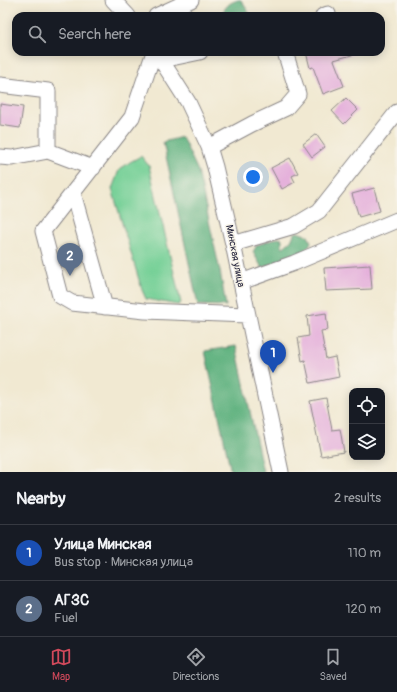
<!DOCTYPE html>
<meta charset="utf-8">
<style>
:root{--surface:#171b24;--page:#20242c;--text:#f1f3f6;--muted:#9ea1a6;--line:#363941;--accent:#d1495b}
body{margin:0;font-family:Pangolin,sans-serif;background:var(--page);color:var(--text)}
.controls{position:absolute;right:12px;bottom:12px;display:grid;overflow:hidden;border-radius:8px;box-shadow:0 2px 10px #0003}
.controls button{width:36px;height:36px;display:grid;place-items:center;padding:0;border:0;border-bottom:1px solid var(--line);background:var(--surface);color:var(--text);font:20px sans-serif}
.you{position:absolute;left:253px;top:177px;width:14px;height:14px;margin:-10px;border:3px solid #fff;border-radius:50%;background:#1a73e8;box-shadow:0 0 0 6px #1a73e833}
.badge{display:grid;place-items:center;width:26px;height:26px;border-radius:50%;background:var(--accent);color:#fff;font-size:13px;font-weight:700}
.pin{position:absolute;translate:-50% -33px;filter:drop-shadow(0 1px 2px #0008)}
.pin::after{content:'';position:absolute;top:21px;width:14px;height:12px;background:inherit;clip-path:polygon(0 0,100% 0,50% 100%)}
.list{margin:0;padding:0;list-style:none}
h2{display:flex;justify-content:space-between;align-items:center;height:52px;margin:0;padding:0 16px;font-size:17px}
h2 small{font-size:13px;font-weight:400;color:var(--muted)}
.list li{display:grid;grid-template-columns:26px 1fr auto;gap:12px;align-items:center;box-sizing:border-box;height:56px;padding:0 16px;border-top:1px solid var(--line)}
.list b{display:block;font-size:15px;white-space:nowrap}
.list p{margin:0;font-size:13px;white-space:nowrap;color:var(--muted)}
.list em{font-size:13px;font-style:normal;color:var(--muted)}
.icon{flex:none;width:22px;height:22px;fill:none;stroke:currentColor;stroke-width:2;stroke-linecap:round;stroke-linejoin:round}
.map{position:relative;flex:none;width:397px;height:472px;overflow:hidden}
.search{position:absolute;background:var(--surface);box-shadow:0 2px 10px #0003;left:12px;right:12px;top:12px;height:44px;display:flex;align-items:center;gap:10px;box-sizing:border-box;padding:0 14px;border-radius:12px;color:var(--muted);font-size:15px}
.sheet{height:164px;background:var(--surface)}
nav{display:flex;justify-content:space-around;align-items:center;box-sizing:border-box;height:56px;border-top:1px solid var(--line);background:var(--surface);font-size:11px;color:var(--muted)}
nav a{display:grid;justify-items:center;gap:2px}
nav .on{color:var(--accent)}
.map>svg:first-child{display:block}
.green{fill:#76d097;stroke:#4c7969}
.forest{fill:#60b280;stroke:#416a5e}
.building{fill:#e5b1db}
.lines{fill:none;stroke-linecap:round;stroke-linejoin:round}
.minor-casing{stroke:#8a8686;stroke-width:17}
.minor{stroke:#fff;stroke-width:15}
.labels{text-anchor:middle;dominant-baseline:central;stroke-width:3;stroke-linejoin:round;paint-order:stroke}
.street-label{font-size:10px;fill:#22223b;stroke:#f7f3e8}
</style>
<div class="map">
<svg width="397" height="472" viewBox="0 0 397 472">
<rect width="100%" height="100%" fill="#f7f3e8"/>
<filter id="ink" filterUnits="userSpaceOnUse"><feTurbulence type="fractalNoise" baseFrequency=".025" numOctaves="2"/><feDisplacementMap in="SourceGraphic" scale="8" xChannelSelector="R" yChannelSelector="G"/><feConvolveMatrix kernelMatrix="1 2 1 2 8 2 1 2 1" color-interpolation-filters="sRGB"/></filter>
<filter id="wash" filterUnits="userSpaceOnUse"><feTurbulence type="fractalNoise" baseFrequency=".012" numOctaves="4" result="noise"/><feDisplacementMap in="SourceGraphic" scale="16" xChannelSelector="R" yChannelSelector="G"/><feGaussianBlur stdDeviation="0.9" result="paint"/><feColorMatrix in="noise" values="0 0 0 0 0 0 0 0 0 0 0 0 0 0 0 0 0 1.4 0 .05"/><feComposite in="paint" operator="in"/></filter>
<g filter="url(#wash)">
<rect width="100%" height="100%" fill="#f1e9d2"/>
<path class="green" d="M141 156 149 166 181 303 178 305 146 299 142 290 112 189 119 170 130 162Z"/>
<path class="forest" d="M239 0H241L251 16H221C225 7 229 2 239 0Z
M182 137 198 171 220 271 226 306 198 305 163 142Z
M297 232 308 236 311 242C305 255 294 254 283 259 276 262 269 265 262 268L253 252 257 245 278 238 282 239V248L291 241 294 234Z
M236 346 263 472H231L205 351Z"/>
<g id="blocks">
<path class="building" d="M306 52H354L355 54 334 60 344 86 323 94 313 67 310 68Z
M346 98 358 110 344 124 332 111Z
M0 104 23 107 20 128 0 125Z
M316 134 325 147 312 157 303 144Z
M290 158 298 173 292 176 295 182 282 189 271 168Z
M374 188 380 211 359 217 352 194Z
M370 265 372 289 326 291 324 268Z
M326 313 328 330 321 331 326 359 335 357 339 377 310 383 305 360 302 361 298 338 309 336 307 316Z
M326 398 332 430 340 429 344 452 321 456 310 401Z"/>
</g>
</g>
<g filter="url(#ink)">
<use href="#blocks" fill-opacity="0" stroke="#8a8686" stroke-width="1"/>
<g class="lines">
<defs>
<path id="minor" d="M113 0 128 16
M156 16 191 0
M323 16 328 14
M154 52 132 117 43 231 60 296 72 303 145 311 247 315
M156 52 188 102 209 147 215 167 233 244 281 472
M162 60 200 52
M0 85 48 91V151
M209 147 252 124 286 108 298 94 285 52
M0 157 12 158 48 151 93 168
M73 193 105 307
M233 244 294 226 319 211 397 112
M241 282 294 263 397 220"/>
</defs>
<use href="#minor" class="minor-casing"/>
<use href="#minor" class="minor"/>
</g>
</g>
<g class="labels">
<g class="street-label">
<text transform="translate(235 256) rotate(79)">Минская улица</text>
</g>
</g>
</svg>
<div class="controls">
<button><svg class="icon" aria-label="locate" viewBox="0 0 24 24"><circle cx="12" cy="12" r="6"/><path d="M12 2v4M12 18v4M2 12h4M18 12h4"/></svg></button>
<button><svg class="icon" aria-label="layers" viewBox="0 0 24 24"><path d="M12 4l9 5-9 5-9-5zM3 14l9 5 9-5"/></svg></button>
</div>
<div class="you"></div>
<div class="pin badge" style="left:273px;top:373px;background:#1a4fb4">1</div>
<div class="pin badge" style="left:70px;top:276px;background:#5c6f8a">2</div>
<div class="search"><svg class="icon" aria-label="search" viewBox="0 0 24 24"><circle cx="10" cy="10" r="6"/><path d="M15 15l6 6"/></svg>Search here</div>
</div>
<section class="sheet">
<h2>Nearby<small>2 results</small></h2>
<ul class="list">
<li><span class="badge" style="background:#1a4fb4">1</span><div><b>Улица Минская</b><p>Bus stop · Минская улица</p></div><em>110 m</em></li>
<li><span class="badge" style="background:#5c6f8a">2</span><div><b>АГЗС</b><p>Fuel</p></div><em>120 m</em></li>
</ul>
</section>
<nav>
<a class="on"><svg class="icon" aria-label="map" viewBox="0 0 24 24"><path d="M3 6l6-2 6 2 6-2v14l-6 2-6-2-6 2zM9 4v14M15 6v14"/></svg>Map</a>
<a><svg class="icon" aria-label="directions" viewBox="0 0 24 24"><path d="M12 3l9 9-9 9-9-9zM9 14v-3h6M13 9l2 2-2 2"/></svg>Directions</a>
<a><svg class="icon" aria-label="saved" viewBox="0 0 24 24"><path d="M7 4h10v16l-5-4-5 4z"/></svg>Saved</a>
</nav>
